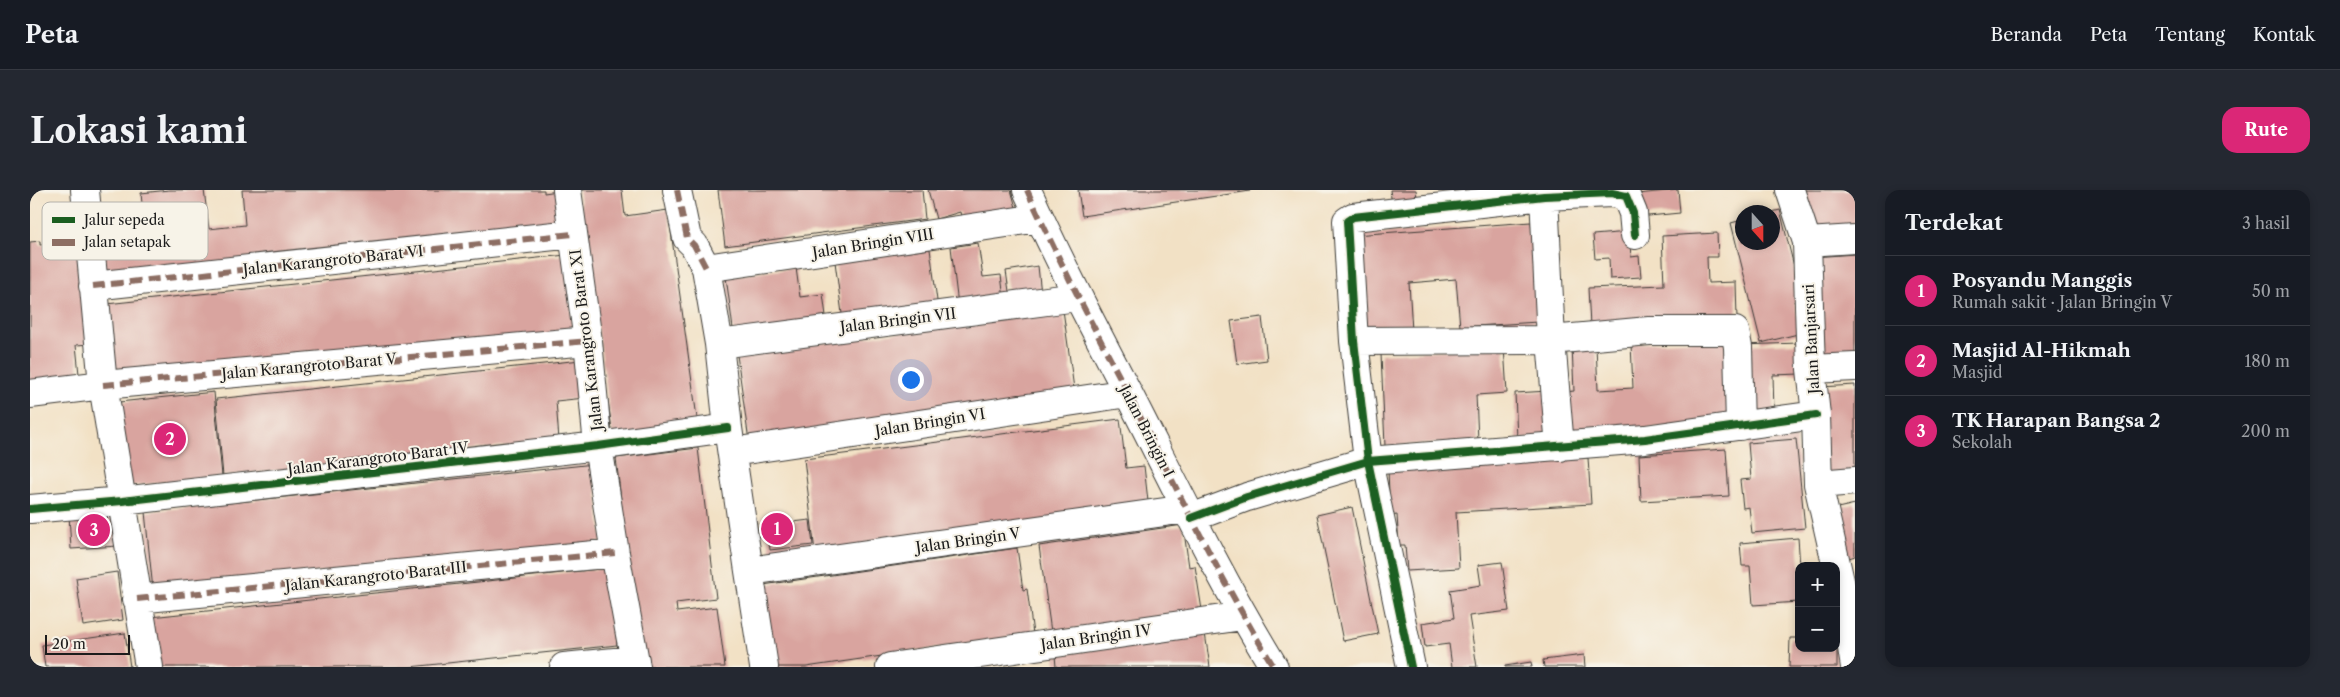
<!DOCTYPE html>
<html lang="id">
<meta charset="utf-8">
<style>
:root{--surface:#171b24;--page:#242831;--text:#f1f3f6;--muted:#9ea1a6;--line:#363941;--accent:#db2777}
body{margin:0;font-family:"Libre Caslon Text",serif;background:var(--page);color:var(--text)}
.controls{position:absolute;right:15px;bottom:15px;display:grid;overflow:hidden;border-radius:10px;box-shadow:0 2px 8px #0003}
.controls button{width:45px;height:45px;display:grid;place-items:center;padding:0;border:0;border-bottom:1px solid var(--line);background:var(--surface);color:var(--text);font:25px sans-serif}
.compass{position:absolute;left:1705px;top:15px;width:45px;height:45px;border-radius:50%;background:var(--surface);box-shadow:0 2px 8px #0003;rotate:159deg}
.scale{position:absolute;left:15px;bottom:12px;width:85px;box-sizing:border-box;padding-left:5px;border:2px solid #1c1c1c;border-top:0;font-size:14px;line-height:18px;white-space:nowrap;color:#1c1c1c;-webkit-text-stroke:4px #f7f3e8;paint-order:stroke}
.you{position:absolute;left:880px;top:189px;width:18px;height:18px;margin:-12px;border:4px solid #fff;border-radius:50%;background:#1a73e8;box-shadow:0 0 0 8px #1a73e833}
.badge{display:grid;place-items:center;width:32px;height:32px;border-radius:50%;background:var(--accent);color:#fff;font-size:16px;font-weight:700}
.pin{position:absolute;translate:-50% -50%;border:2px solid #fff;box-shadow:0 1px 5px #0006}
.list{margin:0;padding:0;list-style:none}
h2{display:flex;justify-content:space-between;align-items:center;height:65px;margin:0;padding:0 20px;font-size:21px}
h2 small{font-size:16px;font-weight:400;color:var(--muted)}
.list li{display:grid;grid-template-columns:32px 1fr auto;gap:15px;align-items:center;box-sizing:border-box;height:70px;padding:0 20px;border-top:1px solid var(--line)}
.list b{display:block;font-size:19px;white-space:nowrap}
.list p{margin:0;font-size:16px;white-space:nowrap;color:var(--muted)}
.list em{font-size:16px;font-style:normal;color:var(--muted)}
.map{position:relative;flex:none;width:1825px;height:477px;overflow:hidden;border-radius:15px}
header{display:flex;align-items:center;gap:30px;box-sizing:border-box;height:70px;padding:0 25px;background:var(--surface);border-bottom:1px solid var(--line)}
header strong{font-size:24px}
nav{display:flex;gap:28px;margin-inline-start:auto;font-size:18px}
.intro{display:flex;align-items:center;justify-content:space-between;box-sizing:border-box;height:120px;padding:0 30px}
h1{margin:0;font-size:35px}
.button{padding:12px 22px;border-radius:15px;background:var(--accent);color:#fff;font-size:18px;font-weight:700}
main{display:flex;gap:30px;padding:0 30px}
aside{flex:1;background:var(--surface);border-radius:15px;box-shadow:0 2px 8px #0003}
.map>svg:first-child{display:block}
.building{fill:#d9a49f}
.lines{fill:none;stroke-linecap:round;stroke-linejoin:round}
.minor-casing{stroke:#3c3a35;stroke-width:30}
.minor{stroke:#fff;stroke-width:28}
.quiet{stroke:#8d6e63;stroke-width:6;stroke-dasharray:12 6;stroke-linecap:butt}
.cycleway-casing{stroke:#f7f3e8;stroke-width:11}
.cycleway{stroke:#1b5e20;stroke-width:8}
.labels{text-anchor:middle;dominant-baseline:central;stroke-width:4;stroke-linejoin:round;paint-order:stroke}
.street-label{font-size:15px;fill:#1c1c1c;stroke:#f7f3e8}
.key{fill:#f7f3e8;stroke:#b5b2ab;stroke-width:1}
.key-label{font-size:14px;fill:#1c1c1c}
</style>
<header>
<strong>Peta</strong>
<nav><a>Beranda</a><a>Peta</a><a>Tentang</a><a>Kontak</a></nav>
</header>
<div class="intro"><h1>Lokasi kami</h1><a class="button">Rute</a></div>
<main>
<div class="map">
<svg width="1825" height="477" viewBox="0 0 1825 477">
<rect width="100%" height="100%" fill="#f7f3e8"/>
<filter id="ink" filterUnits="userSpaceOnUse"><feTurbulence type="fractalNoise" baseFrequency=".02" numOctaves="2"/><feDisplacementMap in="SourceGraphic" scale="10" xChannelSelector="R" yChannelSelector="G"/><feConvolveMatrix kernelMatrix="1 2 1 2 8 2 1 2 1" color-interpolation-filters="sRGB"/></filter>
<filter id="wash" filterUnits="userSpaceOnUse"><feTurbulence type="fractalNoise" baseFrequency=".0096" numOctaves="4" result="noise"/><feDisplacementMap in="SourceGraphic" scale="20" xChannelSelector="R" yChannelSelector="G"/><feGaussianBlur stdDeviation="1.12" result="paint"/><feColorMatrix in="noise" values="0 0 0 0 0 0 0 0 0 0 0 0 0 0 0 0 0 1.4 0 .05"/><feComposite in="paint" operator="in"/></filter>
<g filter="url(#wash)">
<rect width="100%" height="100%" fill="#f2e1c5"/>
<g id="blocks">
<path class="building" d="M139 0H174L179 39 215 35 212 0H514V3L528 1 532 40 65 90 61 52 115 46 111 3Z
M549 0H592L595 26 638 20 668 235 583 247Z
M688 0H892L895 29 695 56Z
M898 0H981L987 21 932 31 930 22 906 29Z
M1048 0H1220V1L1052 26Z
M1360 0H1386L1388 18 1363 22Z
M1648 0 1650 23 1608 27 1606 4Z
M1764 0H1825V40L1778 47Z
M1750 20 1772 109 1764 111 1772 143 1731 153 1701 33 1712 30V52H1742V22Z
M1501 32 1508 132 1430 137 1426 89 1379 93 1382 141 1330 145 1324 45Z
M1599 42 1601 67 1609 66 1611 87 1580 89 1579 68 1565 69 1563 45Z
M1687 43 1688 67H1677L1678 93 1706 92 1707 129 1560 136 1558 98 1634 95 1632 46Z
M49 50 61 154 46 155 50 194 0 200V52L10 51V55Z
M948 53 953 87 971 85 974 109 928 115 921 57Z
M900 59 908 118 813 131 805 72Z
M1825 64V168L1792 171 1783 67Z
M536 65 544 142 76 193 67 115Z
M1008 76 1011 104 980 108 976 81Z
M766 78 770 107 793 104 797 133 704 146 696 87Z
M1033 120 1045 206 719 251 707 165Z
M1232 127 1237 170 1207 174 1201 131Z
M1702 148 1706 233 1537 243 1535 202 1544 201 1542 157 1566 156 1568 200 1603 198 1601 154Z
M1769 153 1770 184 1743 185 1744 223 1714 225 1712 155Z
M1474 157 1477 203 1446 205 1448 251 1355 256 1351 164Z
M551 170 555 208 526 211 529 250 193 286 186 209Z
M1825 195V283L1796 285 1790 197Z
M1518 201 1520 247 1487 249 1485 203Z
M184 202 192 286 97 296 89 212Z
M1090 229 1096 278 1114 276 1119 320 785 362 774 269Z
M1766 249 1775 338 1722 343 1719 317 1713 318 1710 290 1721 289 1718 253Z
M668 258 686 408 646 413 647 422 687 417 695 477H611L586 268Z
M1696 259 1699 306 1611 311 1609 265Z
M1558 268 1561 314 1426 322 1429 378 1377 381 1375 355H1369L1367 325 1360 326 1358 279Z
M564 274 572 352 123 400 115 322Z
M1825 314V366L1813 370 1799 320Z
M1322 317 1348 444 1313 451 1287 325Z
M86 321 88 356 41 359 39 324Z
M780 330 783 355 740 360 737 335Z
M1153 335 1159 377 1165 376 1172 420 1021 442 1009 356Z
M1768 348 1770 376 1769 412 1723 415 1720 376H1712L1710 353Z
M987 358 993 400 997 399 1003 444 776 477H745L733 395Z
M1472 372 1479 421 1439 426 1447 477H1422L1419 454 1395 457 1392 433 1424 428 1420 400 1451 395 1448 375Z
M579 378 587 455 380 477H126L121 427Z
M87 382 93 430 53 436 46 388Z
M95 443 100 477H15L12 455Z
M1175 443 1180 477H1026L1025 465Z
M1760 448H1769V458H1807V477H1759Z
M1554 465 1555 477H1514L1513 470Z
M1501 472 1502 477H1475V476Z"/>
</g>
</g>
<g filter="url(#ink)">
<use href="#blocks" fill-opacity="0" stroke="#3c3a35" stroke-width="1"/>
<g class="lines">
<defs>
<path id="minor" d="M55 0 73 195 119 477
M537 0 558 151 568 256 585 363 606 477
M647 0 657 48 664 55 676 78 689 154 698 238 719 381 734 477
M997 0C1028 69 1063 136 1098 203 1145 295 1190 389 1244 477
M1760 0 1777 52 1781 179 1786 225 1788 294 1815 413 1825 477
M1514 6 1521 150 1530 257
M1777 52 1825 49
M676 78 1009 28
M63 96 543 44
M1324 151 1521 150 1619 141H1705L1708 157 1710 236
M689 154 1047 107
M1781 179 1825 177
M0 204 73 195 558 151
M702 262 1098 203
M1788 294 1825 291
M0 319 92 311 568 256 698 238
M1161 328 1217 307 1338 271 1615 249 1786 225
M719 381 1156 319
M107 409 585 363
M534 477 605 470
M860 477 1213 426
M1381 477 1338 271 1324 151 1317 31 1323 27 1514 6 1582 3 1596 6 1603 23 1605 45"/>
</defs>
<use href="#minor" class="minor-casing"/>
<use href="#minor" class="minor"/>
<path class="quiet" d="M647 0 657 48 664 55 676 78
M997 0C1028 69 1063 136 1098 203 1145 295 1190 389 1244 477
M63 96 543 44
M73 195 558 151
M107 409 585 363"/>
<defs>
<path id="cycleway" d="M0 319 92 311 568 256 698 238
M1161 328 1217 307 1338 271 1615 249 1786 225
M1381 477 1338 271 1324 151 1317 31 1323 27 1514 6 1582 3 1596 6 1603 23 1605 45"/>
</defs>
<use href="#cycleway" class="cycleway-casing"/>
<use href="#cycleway" class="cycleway"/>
</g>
</g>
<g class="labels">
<g class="street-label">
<text transform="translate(843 53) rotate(-9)">Jalan Bringin VIII</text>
<text transform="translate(303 70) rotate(-6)">Jalan Karangroto Barat VI</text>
<text transform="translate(868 130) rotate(-7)">Jalan Bringin VII</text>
<text transform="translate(1781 149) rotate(-93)">Jalan Banjarsari</text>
<text transform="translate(556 150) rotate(-97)">Jalan Karangroto Barat XI</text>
<text transform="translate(279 176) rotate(-5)">Jalan Karangroto Barat V</text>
<text transform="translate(900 232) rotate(-9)">Jalan Bringin VI</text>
<text transform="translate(1117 241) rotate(63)">Jalan Bringin I</text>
<text transform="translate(348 268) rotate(-7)">Jalan Karangroto Barat IV</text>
<text transform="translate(938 350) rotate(-8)">Jalan Bringin V</text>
<text transform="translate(346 386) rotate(-6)">Jalan Karangroto Barat III</text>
<text transform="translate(1066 447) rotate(-8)">Jalan Bringin IV</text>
</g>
</g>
<rect x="12" y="12" width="166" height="58" rx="8" class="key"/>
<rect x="22" y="27" width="23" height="6" fill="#1b5e20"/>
<rect x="22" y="49" width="23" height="7" fill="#8d6e63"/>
<g class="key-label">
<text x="54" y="35">Jalur sepeda</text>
<text x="54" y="57">Jalan setapak</text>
</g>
</svg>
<div class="controls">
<button>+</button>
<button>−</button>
</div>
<svg class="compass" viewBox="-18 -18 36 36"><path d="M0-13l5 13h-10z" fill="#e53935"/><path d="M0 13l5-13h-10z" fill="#9ea1a6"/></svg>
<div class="scale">20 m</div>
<div class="you"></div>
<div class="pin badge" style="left:747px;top:339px">1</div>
<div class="pin badge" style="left:140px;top:249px">2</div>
<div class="pin badge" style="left:64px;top:340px">3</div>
</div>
<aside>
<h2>Terdekat<small>3 hasil</small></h2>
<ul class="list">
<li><span class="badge">1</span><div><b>Posyandu Manggis</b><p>Rumah sakit · Jalan Bringin V</p></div><em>50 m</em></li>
<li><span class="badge">2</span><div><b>Masjid Al-Hikmah</b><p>Masjid</p></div><em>180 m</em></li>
<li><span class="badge">3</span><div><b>TK Harapan Bangsa 2</b><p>Sekolah</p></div><em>200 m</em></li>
</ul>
</aside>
</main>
